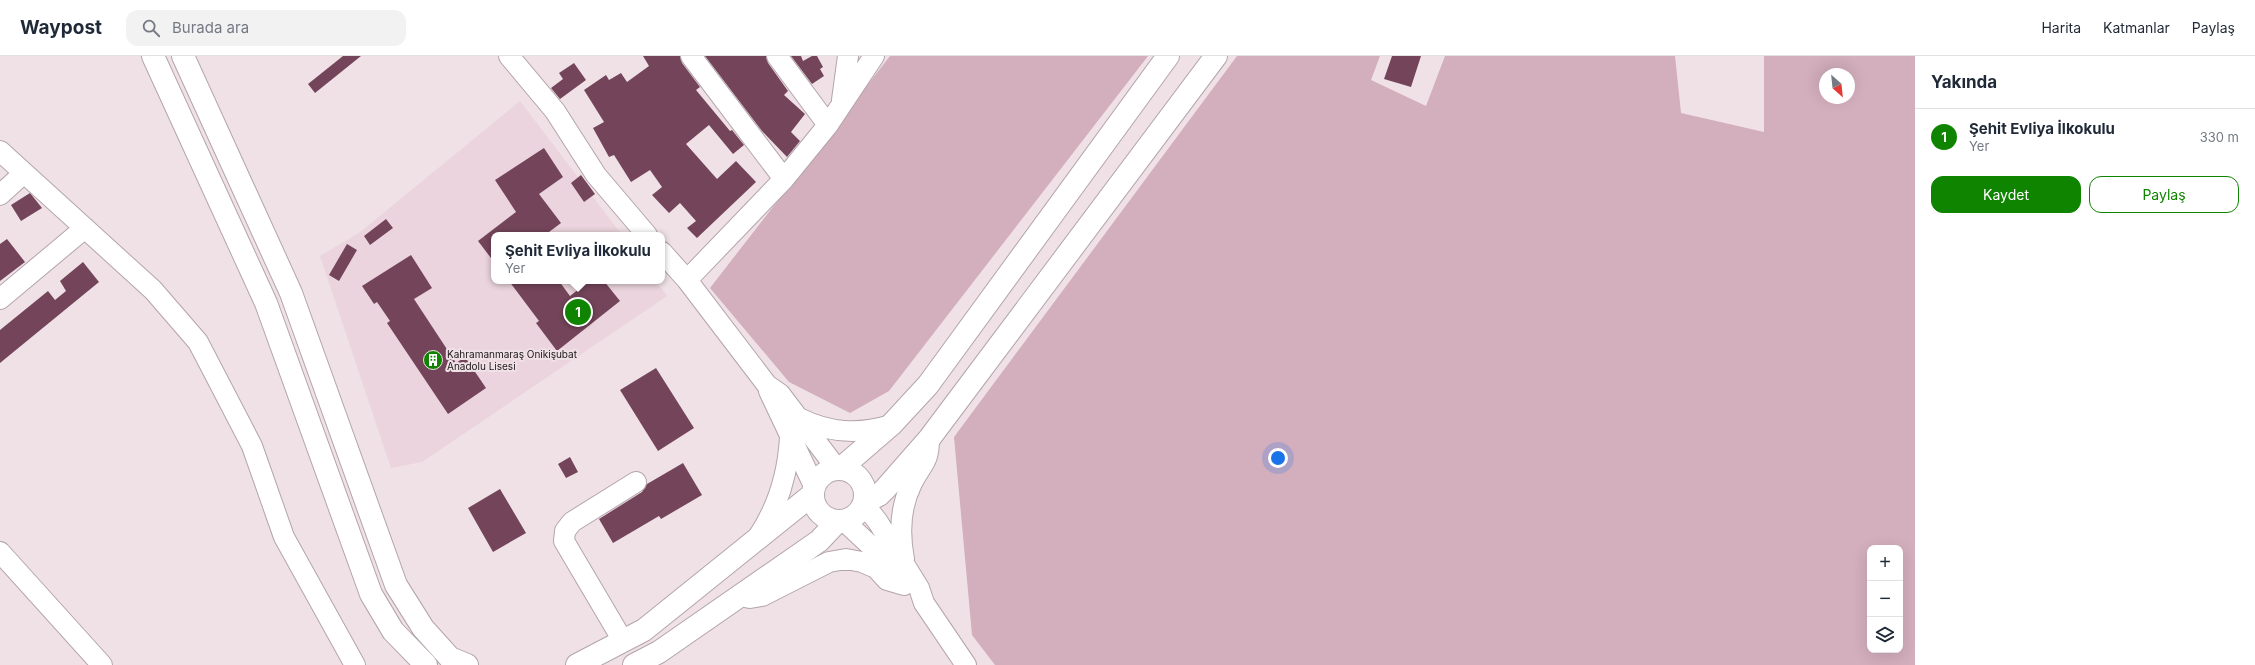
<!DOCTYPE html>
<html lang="tr">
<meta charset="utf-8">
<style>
:root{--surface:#fff;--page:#f2f2f3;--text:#1f2937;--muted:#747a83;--line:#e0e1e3;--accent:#0f8400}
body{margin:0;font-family:Inter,sans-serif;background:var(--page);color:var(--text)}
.controls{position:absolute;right:12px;bottom:12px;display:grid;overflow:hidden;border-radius:8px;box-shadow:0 4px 16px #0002}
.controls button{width:36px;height:36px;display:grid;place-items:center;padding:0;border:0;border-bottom:1px solid var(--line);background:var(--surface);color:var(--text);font:20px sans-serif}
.compass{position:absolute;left:1819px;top:12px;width:36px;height:36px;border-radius:50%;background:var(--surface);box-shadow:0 4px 16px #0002;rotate:153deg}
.you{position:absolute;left:1278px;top:402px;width:14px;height:14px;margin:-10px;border:3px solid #fff;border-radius:50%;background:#1a73e8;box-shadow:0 0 0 6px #1a73e833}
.badge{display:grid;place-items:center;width:26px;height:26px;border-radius:50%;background:var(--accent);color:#fff;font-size:13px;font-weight:700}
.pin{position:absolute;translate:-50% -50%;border:2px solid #fff;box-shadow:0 1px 4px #0006}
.popup{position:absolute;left:491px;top:176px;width:174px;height:52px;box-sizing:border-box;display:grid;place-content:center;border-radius:8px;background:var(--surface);filter:drop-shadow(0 1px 3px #0005);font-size:13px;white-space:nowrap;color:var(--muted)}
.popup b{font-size:15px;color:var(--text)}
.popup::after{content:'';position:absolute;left:50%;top:100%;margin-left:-8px;border:8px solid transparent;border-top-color:var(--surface)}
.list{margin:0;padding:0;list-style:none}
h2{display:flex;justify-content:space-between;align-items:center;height:52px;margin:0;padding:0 16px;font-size:17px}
h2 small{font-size:13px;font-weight:400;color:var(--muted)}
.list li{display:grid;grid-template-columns:26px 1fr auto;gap:12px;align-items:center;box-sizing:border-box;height:56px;padding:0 16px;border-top:1px solid var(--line)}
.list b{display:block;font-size:15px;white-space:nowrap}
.list p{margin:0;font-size:13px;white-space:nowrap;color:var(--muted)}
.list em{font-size:13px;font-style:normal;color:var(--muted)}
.actions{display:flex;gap:8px;padding:12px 16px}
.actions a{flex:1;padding:9px 0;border:1px solid var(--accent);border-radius:12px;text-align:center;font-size:14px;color:var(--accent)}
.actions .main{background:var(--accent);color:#fff}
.icon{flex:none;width:22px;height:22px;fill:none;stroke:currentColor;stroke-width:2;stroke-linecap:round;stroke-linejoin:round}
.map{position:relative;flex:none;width:1915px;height:609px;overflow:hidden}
header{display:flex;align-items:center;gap:24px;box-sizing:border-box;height:56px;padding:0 20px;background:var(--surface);border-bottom:1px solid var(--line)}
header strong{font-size:19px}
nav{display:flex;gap:22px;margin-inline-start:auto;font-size:14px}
.search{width:280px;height:36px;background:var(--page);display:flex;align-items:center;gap:10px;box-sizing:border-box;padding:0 14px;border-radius:12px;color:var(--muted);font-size:15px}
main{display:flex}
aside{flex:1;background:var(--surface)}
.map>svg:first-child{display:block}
.built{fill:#ebd4dd}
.green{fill:#d3aebd;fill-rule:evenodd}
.building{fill:#74455a}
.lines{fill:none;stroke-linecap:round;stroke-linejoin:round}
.minor-casing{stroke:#b3a5ab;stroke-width:22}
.major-casing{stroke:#b3a5ab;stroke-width:24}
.minor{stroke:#fff;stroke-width:20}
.major{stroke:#fff;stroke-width:22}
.labels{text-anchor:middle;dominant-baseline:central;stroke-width:4;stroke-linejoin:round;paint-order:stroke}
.poi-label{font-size:10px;fill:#1c1719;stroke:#efe1e6;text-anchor:start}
</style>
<header>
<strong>Waypost</strong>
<div class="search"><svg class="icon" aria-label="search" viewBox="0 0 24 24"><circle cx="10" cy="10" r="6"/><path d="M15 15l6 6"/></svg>Burada ara</div>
<nav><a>Harita</a><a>Katmanlar</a><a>Paylaş</a></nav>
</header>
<main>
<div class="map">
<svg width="1915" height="609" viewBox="0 0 1915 609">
<rect width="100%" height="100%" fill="#efe1e6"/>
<path class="built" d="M520 45 622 179H494V225H656L667 240 422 406 391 412 320 200 359 177Z"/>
<path class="green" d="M890 0H1148L889 335 850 357 789 326 710 232Z
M1237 0H1380L1371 24 1426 50 1445 0H1675L1681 57 1764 76V0H1915V609H995L972 579 954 381ZM1825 18H1849V42H1825ZM1870 492H1900V594H1870Z"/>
<path class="building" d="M343 0H361L315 37 308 28Z
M643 0H680L682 7 700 31 696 34 730 75 732 74 744 89 733 98 709 69 686 88 717 123 736 105 756 126 697 182 687 172 696 165 680 147 669 157 652 139 662 131 650 114 631 126 614 99 609 101 593 72 604 66 584 34 606 19 609 24 621 17 627 26 649 10Z
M705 0H766L768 7 788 35 784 39 805 58 791 76 800 85 787 101 762 75Z
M791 0H801L803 5 812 0H817L823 11 820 13 824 20 812 28Z
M1392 0H1421L1411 31 1384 23Z
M574 7 586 24 560 43 551 32 563 23 559 17Z
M544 92 563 121 539 138 561 167 545 179H494V206L478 185 516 156 495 124Z
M581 119 595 138 584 146 571 127Z
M30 137 42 152 21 165 11 149Z
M386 163 393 172 370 189 364 180Z
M7 183 25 206 0 225V188Z
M347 188 357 194 339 225 329 219Z
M411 199 432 232 414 243 456 307 465 301 486 332 448 358 387 267 390 265 377 246 374 248 362 230Z
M83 206 99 226 0 307V274L48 235 55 244 66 235 60 225Z
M509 225H559L570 240 589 225H604L620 245 557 295 536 267 539 265Z
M656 312 694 372 658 395 620 334Z
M570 401 578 416 566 422 558 408Z
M683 407 702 439 661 463 659 460 613 487 599 463 642 436 647 428Z
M500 433 526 477 493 496 468 452Z"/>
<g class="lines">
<defs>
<path id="minor" d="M509 0 555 55 596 119 647 179
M691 0 784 123
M777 0 828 69
M842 44 848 0
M0 95 153 234 198 286 252 390 284 481 355 609
M0 139 24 117
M662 196 687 224 767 329 780 338 837 413
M687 224 784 123 828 69 874 0
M0 243 85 172
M769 335 814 430
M799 362C829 377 858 379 891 369
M864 448 878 466 919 532 924 547 966 609
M844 465 885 503 897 520
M758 481C778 451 788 417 790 381
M0 496 102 609
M904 503C899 477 900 451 912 427 922 407 929 407 929 383
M739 540 750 542 762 540 829 506 846 503 862 506 876 512 887 524 904 529
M623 585 564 485 565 475 572 466 636 426"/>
<path id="major" d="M153 0 266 247 371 538 393 575 426 609
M183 0 291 237 396 529 423 572 450 602 467 609
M813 439a26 26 0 1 1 52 0a26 26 0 1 1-52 0Z
M840 413 891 369 928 329 1168 0
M865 446 879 439 886 432 929 383 1216 0
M577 609 644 574 813 438
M634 609 659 596 819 485 837 466"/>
</defs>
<use href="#minor" class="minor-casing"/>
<use href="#major" class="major-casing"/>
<use href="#minor" class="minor"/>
<use href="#major" class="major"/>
</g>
<defs>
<symbol id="building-disc" viewBox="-11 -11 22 22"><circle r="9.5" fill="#0f8400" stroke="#efe1e6"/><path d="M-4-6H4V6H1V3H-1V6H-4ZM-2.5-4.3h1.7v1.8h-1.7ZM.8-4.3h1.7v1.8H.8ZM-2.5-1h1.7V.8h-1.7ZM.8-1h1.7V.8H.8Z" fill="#fff"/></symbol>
</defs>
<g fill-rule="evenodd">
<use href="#building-disc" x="422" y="293" width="22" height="22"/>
</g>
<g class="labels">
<g class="poi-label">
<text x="447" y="298">Kahramanmaraş Onikişubat<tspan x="447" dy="12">Anadolu Lisesi</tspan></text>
</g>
</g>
</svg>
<div class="controls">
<button>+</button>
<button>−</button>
<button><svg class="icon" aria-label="layers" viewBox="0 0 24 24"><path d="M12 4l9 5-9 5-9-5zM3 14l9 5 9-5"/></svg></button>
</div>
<svg class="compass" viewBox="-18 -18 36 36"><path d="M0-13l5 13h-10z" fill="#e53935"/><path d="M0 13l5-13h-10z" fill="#747a83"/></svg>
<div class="you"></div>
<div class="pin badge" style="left:578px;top:256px">1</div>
<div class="popup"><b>Şehit Evliya İlkokulu</b>Yer</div>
</div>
<aside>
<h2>Yakında<small></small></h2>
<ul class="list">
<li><span class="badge">1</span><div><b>Şehit Evliya İlkokulu</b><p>Yer</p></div><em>330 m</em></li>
</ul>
<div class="actions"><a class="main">Kaydet</a><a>Paylaş</a></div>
</aside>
</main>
